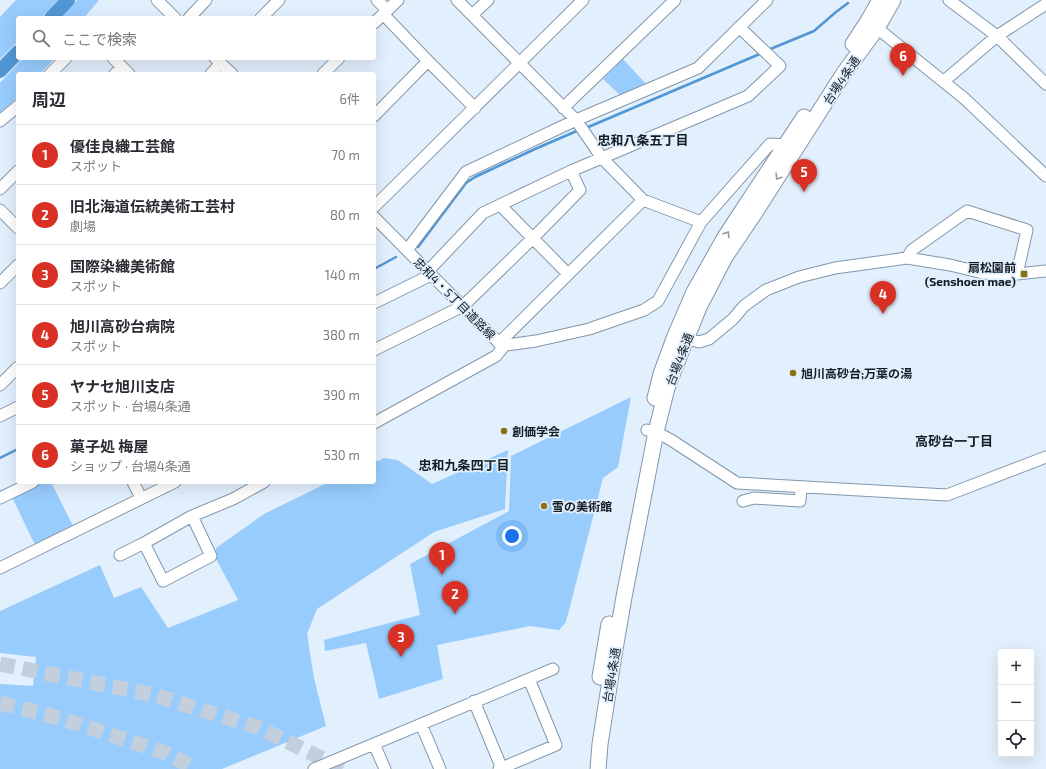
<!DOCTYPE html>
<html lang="ja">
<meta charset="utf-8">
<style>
:root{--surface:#fff;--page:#f2f2f3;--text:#2b2b33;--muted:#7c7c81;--line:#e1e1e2;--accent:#d93025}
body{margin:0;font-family:"Exo 2","Noto Sans JP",sans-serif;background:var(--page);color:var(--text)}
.controls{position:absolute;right:12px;bottom:12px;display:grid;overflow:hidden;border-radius:4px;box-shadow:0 4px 16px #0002}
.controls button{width:36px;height:36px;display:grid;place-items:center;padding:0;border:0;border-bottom:1px solid var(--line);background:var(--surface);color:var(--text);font:20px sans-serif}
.you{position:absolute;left:512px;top:536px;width:14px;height:14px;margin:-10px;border:3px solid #fff;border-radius:50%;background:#1a73e8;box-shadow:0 0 0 6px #1a73e833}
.badge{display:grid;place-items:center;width:26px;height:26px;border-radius:50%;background:var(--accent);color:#fff;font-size:13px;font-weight:700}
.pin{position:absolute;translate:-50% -33px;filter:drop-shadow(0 1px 2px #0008)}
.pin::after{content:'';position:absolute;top:21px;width:14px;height:12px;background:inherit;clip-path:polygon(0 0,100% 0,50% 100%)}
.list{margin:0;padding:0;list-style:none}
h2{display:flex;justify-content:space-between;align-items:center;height:52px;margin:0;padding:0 16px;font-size:17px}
h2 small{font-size:13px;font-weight:400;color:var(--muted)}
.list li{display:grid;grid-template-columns:26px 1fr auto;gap:12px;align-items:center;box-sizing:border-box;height:60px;padding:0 16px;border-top:1px solid var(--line)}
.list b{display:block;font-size:15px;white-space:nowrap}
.list p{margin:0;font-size:13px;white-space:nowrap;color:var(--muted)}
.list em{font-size:13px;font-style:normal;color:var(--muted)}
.icon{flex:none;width:22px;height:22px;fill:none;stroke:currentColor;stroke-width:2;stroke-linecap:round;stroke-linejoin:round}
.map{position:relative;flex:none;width:1046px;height:769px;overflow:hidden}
.search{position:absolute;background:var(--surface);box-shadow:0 4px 16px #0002;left:16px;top:16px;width:360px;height:44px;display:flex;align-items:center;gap:10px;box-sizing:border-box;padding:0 14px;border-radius:4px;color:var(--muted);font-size:15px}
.panel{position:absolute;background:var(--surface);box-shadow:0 4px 16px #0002;left:16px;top:72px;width:360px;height:412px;border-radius:4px}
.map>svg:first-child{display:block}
.green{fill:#98ccfd}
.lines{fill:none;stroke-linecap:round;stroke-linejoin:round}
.stream{stroke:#5196d4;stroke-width:2.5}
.river{stroke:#5196d4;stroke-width:14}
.highway-tunnel{stroke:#c3cfdc;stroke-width:15;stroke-dasharray:15 8;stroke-linecap:butt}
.minor-casing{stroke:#8297ab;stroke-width:13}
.highway-casing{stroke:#8297ab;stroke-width:17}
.minor{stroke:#fff;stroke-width:11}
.highway{stroke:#fff;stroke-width:15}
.oneway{stroke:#95999c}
.poi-dot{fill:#867316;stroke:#e2effc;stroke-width:1.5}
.labels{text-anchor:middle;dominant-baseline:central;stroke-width:3.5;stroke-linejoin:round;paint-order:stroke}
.street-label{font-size:12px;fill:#141c24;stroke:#e2effc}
.poi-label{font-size:12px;font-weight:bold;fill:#141c24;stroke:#e2effc;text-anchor:start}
.neighbourhood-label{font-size:13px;font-weight:bold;fill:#141c24;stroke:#e2effc}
</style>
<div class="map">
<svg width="1046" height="769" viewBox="0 0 1046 769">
<rect width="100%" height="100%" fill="#e2effc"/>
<path class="green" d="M16 0H58L41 18H18V41L0 59V17Z
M77 0H99L84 18H60Z
M23 58H55L40 74H18V97L0 113V83Z
M623 59 647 85 621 96 603 79Z
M631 397 618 467 603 478 566 622 559 630 530 626 437 645 443 679 379 699 366 643 325 651 324 640 420 615 410 564 509 511 511 456Z
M508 450 505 509 434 532 317 609 307 634 314 678 326 726 222 769H0V684L33 686 36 657 0 653V611L100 565 114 598 141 587 168 628 238 600 215 557 216 548 264 514 329 482H374V460L379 461 383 458 398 460 432 484Z
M42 482H51L74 528 36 547 12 497Z"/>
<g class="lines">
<path class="stream" d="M768 50 814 31 836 12 848 3
M586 128 762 53
M418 247 466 183 475 177 535 149 579 130
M374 269 396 257
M0 458 18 449"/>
<path class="river" d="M51 18 68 0
M0 71 18 52"/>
<path class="highway-tunnel" d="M0 664 155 695 259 728 344 769
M0 703 63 719 166 753 196 769"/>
<defs>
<path id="minor" d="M157 0 175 18
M377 0 387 10
M457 0 576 120 602 158 643 200 701 222
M949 0 997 36 1046 84
M383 14 428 61 475 108
M472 15 488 0
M189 18 206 0
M261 18 279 0
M374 23 398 0
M872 24 965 99 1046 176
M113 58 129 74
M215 58 232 74
M50 74 66 58
M115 74 122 67
M211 74 221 63
M323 74 339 58
M944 81 997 36 1046 4
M563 108 675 0
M374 116 428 61
M0 121 18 106
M0 189 18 171
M500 205 568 274
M374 207 583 0
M0 210 18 228
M374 217 499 343 505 345 514 344 536 341 589 329 644 310 658 301 701 222 770 144 786 145 791 147
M407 250 466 172 576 120 698 68 767 0
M907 258 912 250 967 211 1027 230 1017 274
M428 271 483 213 571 171 748 96 780 66 739 27
M0 283 18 265
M374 303 431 275
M680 337 699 342 709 339 733 319 744 306 766 290 799 277 835 268 907 258 950 265 983 273 996 274H1017L1046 271
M499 343 643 200
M374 350 463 306 533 238 580 190 571 171
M0 385 18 367
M0 416 18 407
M374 423 496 356 505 345
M647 430 656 432 671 440 737 483 947 495 1046 457
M133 482 141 498
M0 498 33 482
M743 501 754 498 800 501 801 487
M144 543 163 581 211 556 192 516
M120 555 144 543 192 516 233 499 264 482
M0 568 175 482
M474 701 502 769
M421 724 440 769
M374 744 385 769
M314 769 553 669
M499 769 556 745 529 679"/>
<path id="highway" d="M853 44 868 21 880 0
M655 398 661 374 675 336 694 292 725 237 804 117
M600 677 609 624
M598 769 600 744 614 655 624 597 656 432 667 388 686 339 700 305 725 257 756 211 844 73 877 28 893 0"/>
</defs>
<use href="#minor" class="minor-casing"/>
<use href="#highway" class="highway-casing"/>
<use href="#minor" class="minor"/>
<use href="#highway" class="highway"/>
</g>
<defs><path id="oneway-chevron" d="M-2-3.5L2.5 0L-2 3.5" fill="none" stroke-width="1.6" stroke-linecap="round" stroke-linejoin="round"/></defs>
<g class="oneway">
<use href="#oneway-chevron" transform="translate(778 177) rotate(123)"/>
<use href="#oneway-chevron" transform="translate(727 234) rotate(-58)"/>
</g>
<g class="poi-dot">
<rect x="1020" y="270" width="8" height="8" rx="2"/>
<circle cx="793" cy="373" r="4"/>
<circle cx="504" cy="431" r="4"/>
<circle cx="544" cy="506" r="4"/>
</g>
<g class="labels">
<g class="street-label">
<text transform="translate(841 80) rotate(-56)">台場4条通</text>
<text transform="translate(455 298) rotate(45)">忠和4・5丁目道路線</text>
<text transform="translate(679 359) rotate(-69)">台場4条通</text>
<text transform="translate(611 675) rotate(-81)">台場4条通</text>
</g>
<g class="poi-label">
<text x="1016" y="267" text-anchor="end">扇松園前<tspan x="1016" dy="14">(Senshoen mae)</tspan></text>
<text x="801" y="373">旭川高砂台;万葉の湯</text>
<text x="512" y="431">創価学会</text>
<text x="552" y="506">雪の美術館</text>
</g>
<g class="neighbourhood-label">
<text x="643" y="140">忠和八条五丁目</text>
<text x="954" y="441">高砂台一丁目</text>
<text x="464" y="465">忠和九条四丁目</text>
</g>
</g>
</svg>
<div class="controls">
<button>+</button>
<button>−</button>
<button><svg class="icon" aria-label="locate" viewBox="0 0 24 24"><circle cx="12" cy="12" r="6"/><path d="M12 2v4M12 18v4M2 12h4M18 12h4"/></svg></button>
</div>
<div class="you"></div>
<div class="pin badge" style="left:442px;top:575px">1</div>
<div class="pin badge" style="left:455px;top:614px">2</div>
<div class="pin badge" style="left:401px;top:657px">3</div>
<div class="pin badge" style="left:883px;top:314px">4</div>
<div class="pin badge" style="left:804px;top:192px">5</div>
<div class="pin badge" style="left:903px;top:76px">6</div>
<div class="search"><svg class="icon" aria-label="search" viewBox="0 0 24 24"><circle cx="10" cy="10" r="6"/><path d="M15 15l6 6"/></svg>ここで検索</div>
<section class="panel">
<h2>周辺<small>6件</small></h2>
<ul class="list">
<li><span class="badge">1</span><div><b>優佳良織工芸館</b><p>スポット</p></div><em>70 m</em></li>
<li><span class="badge">2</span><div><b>旧北海道伝統美術工芸村</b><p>劇場</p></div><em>80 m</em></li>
<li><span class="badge">3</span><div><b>国際染織美術館</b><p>スポット</p></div><em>140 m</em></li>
<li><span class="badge">4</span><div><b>旭川高砂台病院</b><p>スポット</p></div><em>380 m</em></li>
<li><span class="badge">5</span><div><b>ヤナセ旭川支店</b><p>スポット · 台場4条通</p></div><em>390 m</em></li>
<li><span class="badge">6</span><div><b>菓子処 梅屋</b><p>ショップ · 台場4条通</p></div><em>530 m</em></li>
</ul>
</section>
</div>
